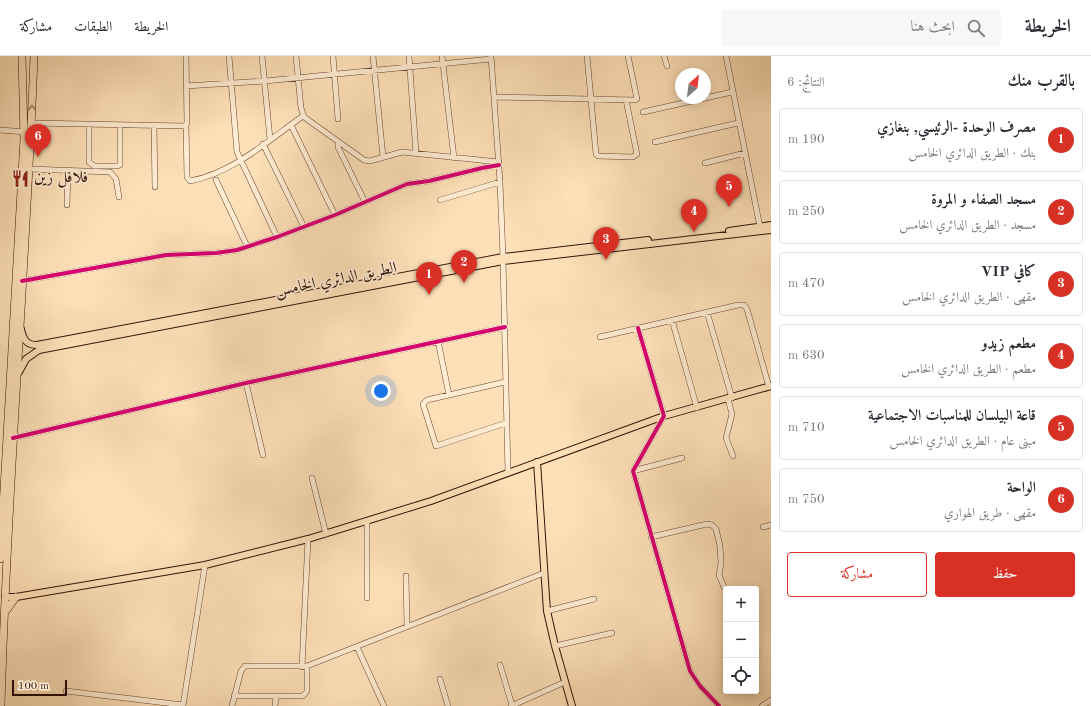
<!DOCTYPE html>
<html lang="ar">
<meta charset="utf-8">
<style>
:root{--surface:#fff;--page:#f7f7f7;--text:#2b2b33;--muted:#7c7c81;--line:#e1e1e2;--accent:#d93025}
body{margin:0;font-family:"Old Standard TT",Amiri,serif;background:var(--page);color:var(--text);direction:rtl}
.controls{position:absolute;right:12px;bottom:12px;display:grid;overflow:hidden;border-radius:4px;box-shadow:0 2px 10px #0003}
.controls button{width:36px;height:36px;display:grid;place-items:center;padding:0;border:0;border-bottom:1px solid var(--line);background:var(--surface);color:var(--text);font:20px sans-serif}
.compass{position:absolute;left:675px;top:12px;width:36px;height:36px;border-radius:50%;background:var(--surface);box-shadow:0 2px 10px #0003;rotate:28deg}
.scale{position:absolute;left:12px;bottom:10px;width:55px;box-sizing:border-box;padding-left:4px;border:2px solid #321306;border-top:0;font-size:11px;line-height:14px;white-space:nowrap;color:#321306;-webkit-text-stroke:3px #feebd1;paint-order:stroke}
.you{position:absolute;left:381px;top:335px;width:14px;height:14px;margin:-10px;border:3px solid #fff;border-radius:50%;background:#1a73e8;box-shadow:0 0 0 6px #1a73e833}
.badge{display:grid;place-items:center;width:26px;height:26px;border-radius:50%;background:var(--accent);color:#fff;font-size:13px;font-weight:700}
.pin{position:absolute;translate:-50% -33px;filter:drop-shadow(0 1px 2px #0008)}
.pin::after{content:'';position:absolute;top:21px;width:14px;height:12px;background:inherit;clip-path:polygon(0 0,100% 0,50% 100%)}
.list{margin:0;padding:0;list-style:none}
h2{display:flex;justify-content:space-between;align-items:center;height:52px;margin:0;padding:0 16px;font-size:17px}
h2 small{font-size:13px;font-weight:400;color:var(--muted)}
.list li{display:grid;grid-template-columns:26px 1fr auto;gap:12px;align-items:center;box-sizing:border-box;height:64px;margin:0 8px 8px;padding:0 8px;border:1px solid var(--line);border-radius:4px}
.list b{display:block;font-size:15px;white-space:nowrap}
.list p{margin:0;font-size:13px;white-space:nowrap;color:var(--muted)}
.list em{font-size:13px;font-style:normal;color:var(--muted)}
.actions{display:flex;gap:8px;padding:12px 16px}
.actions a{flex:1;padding:9px 0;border:1px solid var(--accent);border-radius:4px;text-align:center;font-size:14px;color:var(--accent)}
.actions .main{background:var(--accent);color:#fff}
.icon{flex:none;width:22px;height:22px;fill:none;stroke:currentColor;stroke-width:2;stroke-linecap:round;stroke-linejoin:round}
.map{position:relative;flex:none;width:771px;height:650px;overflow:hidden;direction:ltr}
header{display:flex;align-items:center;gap:24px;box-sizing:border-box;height:56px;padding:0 20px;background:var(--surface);border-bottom:1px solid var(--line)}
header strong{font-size:19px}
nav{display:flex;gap:22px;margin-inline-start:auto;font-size:14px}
.search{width:280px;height:36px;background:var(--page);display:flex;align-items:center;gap:10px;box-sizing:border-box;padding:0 14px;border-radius:4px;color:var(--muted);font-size:15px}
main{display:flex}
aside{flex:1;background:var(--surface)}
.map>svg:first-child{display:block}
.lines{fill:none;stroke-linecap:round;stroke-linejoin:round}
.minor-casing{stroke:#654632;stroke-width:6}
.major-casing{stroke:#321306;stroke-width:8}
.highway-casing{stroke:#321306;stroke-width:8}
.minor{stroke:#feebd1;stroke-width:5}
.major{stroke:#fee0b8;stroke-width:6}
.highway{stroke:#fee0b8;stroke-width:7}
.cycleway-casing{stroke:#feebd1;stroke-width:6}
.cycleway{stroke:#d6006c;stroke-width:4}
.oneway{stroke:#a28468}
.labels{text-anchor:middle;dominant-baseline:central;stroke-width:3.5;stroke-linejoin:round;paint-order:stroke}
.poi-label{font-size:16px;fill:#321306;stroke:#feebd1;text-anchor:start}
.street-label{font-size:16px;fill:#321306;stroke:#feebd1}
</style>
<header>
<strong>الخريطة</strong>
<div class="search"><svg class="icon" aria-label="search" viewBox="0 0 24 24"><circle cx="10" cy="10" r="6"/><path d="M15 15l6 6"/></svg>ابحث هنا</div>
<nav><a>الخريطة</a><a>الطبقات</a><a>مشاركة</a></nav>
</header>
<main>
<aside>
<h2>بالقرب منك<small>النتائج: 6</small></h2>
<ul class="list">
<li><span class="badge">1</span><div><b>مصرف الوحدة -الرئيسي, بنغازي</b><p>بنك · الطريق الدائري الخامس</p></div><em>190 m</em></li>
<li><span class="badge">2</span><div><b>مسجد الصفاء و المروة</b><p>مسجد · الطريق الدائري الخامس</p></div><em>250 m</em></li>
<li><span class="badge">3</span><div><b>كافي VIP</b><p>مقهى · الطريق الدائري الخامس</p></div><em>470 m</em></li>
<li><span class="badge">4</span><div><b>مطعم زيدو</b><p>مطعم · الطريق الدائري الخامس</p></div><em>630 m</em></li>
<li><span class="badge">5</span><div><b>قاعة البيلسان للمناسبات الاجتماعية</b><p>مبنى عام · الطريق الدائري الخامس</p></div><em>710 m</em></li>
<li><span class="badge">6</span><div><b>الواحة</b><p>مقهى · طريق الهواري</p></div><em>750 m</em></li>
</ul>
<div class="actions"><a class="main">حفظ</a><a>مشاركة</a></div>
</aside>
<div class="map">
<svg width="771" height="650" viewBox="0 0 771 650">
<rect width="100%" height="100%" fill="#fee0b8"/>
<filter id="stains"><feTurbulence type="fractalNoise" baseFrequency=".005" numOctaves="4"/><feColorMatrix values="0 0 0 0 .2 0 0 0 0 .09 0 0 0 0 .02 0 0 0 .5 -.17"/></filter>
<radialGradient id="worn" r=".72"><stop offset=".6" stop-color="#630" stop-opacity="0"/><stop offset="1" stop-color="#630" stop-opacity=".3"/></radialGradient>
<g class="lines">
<defs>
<path id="minor" d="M229 0 237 96 277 181
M262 0 270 83
M296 0 301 52 304 61 364 104 370 105 402 96 499 106
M333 0 338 63
M373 0 383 101
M409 0 416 97
M442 0 454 102
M491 0 500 126 503 201
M587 0 596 98 598 100 633 101 637 98 626 44
M664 0 667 10
M726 0 760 171
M186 30 265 25 491 3
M494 41 635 44 637 43 628 0
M643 56 732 36
M32 67 185 70 187 67 186 0
M89 69V106L94 110H117L120 109V69
M186 69 187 121 190 125C233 117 269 84 303 60
M291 69 335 159
M154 70 155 131
M0 74 26 76
M338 86V91L365 146
M655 86 738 67
M263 88 304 171
M705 107 745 97
M30 113 110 116 116 123 119 141
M216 124 247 190
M440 144 500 126
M67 149 68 115
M503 205 508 417
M22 225 166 199 216 197 237 194 277 181 335 159 407 128 429 125 482 112 499 109
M707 256 732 342
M672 264 697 352
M638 272 664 360 633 415 690 615 700 630 719 650
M600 281 738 249H744L747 253 769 331
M438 285 449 339 505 326
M246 327 263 399
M449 339 427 344 423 348 436 390 506 367
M728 343 732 358 726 382 733 400
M13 382 246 327 505 271
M633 415 682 402
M312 422 326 478
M367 466V542
M763 471 771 469
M651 481 707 468 712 469 716 473 720 490 721 507 719 519 724 531
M406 520 407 571
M547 555 594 543
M555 590 612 577
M357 591 384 650
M500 609 512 649
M302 611 308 483
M440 623 448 650
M66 635 183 649
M234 640H303L307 635V610
M183 650 205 509
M232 650 241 615 245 610H307L544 517
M275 650 276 641
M511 650 565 626
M762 650 771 644"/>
<path id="major" d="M729 175 771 169
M21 273C23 283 26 289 37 289L503 201 648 184
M19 316 26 303 39 294 503 205 771 174
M537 406 547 555 555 590 572 650
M5 541H16L205 509 308 483 431 445 664 360 771 330"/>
<path id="highway" d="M0 503 24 83 22 0
M6 555 16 541
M1 650C7 433 26 217 34 0"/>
</defs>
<use href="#minor" class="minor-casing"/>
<use href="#major" class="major-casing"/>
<use href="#highway" class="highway-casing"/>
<use href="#minor" class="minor"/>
<use href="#major" class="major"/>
<use href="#highway" class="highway"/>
<defs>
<path id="cycleway" d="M22 225 166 199 216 197 237 194 277 181 335 159 407 128 429 125 482 112 499 109
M638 272 664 360 633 415 690 615 700 630 719 650
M13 382 246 327 505 271"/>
</defs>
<use href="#cycleway" class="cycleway-casing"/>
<use href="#cycleway" class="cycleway"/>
</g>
<defs><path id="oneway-chevron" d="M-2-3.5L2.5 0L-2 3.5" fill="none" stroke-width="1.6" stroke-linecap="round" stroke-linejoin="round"/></defs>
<use class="oneway" href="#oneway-chevron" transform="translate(32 52) rotate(-88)"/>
<defs>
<symbol id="restaurant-bare" viewBox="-9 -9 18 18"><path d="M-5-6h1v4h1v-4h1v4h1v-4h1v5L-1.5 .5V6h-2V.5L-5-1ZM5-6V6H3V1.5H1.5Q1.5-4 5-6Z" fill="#8f2418" stroke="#feebd1" stroke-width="2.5" paint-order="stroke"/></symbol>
</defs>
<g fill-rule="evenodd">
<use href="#restaurant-bare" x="8" y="110" width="25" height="25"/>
</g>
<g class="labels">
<g class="poi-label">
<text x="34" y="122">فلافل زين</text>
</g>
<g class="street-label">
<text transform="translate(336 224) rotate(-11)">الطريق الدائري الخامس</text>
</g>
</g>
<rect width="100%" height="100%" filter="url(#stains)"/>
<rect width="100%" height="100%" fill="url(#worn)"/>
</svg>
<div class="controls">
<button>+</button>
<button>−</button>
<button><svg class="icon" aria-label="locate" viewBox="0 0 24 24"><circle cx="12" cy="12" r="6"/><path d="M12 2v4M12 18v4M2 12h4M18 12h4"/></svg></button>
</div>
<svg class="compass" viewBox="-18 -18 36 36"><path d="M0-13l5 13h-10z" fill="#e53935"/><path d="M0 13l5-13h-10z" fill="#7c7c81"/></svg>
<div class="scale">100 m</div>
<div class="you"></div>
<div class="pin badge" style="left:429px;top:239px">1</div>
<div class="pin badge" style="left:464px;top:227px">2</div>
<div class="pin badge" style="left:606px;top:204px">3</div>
<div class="pin badge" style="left:694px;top:176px">4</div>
<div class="pin badge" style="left:729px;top:151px">5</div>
<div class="pin badge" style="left:38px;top:101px">6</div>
</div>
</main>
